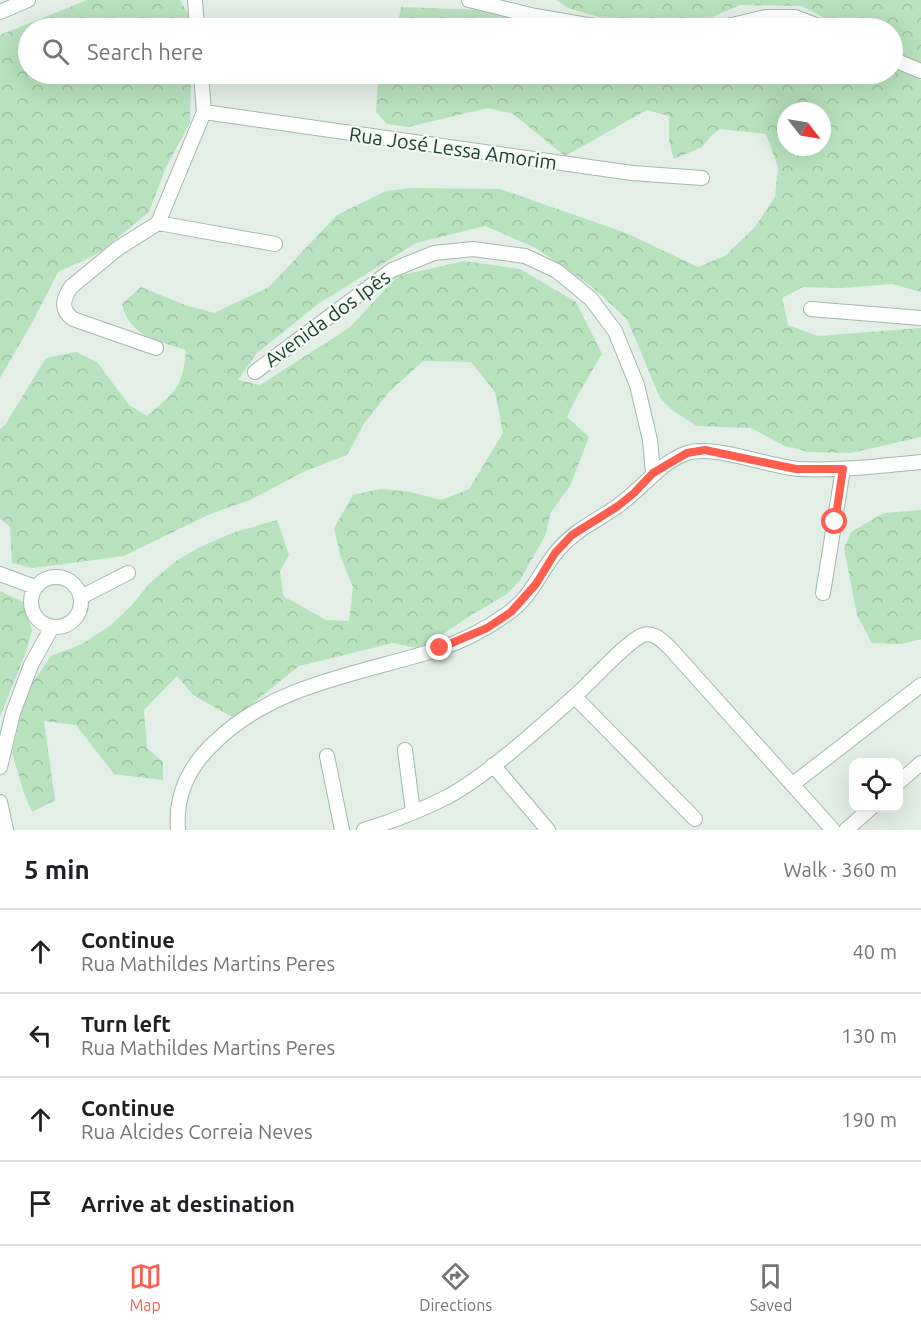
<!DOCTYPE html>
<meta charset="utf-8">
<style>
:root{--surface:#fff;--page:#f6f6f6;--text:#202124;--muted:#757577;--line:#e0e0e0;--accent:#ff5e4e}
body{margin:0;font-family:Ubuntu,sans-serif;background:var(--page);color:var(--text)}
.controls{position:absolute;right:18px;bottom:18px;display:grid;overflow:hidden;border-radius:12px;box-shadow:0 6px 24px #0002}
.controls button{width:54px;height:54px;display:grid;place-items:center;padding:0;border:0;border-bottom:2px solid var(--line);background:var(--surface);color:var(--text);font:30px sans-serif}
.compass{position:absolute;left:777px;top:102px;width:54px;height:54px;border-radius:50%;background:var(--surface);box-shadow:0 6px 24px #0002;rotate:121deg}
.stop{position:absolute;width:18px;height:18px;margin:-14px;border:4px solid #ff5e4e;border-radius:50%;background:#fff}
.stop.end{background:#ff5e4e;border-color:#fff;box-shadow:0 2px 6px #0008}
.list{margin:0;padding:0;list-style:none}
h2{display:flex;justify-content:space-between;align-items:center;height:78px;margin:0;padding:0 24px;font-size:26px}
h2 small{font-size:20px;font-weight:400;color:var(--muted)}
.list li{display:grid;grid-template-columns:39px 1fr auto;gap:18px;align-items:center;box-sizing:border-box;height:84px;padding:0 24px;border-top:2px solid var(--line)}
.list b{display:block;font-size:22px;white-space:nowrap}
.list p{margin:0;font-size:20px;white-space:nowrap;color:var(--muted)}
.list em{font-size:20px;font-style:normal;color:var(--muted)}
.icon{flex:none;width:33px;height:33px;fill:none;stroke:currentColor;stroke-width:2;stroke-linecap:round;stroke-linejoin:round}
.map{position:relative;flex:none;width:921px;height:830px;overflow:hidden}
.search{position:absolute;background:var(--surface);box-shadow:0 6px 24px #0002;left:18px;right:18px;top:18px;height:66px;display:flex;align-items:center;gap:15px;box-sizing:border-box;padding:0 21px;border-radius:33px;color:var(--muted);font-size:22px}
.sheet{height:414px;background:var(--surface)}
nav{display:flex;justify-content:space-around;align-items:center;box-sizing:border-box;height:84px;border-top:2px solid var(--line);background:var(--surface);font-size:16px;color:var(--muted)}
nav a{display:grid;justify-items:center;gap:3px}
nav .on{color:var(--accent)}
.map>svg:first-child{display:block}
.forest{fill:url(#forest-crowns);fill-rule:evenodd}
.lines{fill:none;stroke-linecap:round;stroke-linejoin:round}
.minor-casing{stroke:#a4b7ad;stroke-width:16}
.minor{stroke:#fff;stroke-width:14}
.route{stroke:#ff5e4e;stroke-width:8}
.labels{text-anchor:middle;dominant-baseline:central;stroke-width:4.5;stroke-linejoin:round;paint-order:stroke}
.street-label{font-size:20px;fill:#204133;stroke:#f3faf5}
</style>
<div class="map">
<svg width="921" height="830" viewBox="0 0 921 830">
<defs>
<pattern id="forest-crowns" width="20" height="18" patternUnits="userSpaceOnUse" patternTransform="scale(1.5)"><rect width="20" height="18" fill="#b8e1bd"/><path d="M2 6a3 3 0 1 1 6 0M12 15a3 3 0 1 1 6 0" fill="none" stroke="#9ec2a3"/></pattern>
</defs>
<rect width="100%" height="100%" fill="#e2eee6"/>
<path class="forest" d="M87 0H180L190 17V28H28V74H191L190 123 166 167 149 212 99 253 58 272 34 319 0 378V35Z
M556 0H921V66L893 52 892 28H843L802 6 740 5 687 28H653L606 19 568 8Z
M401 7 483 10 569 28H397Z
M893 67 921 80V292L892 284 841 288 803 287 782 298 788 325 818 336 921 328V437L851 453 809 452 785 446 751 428 697 426 672 410 660 398 627 319 591 286 536 248 485 226 416 243 318 304 257 353 238 380 260 385 349 328 398 276 464 261 520 269 576 302 602 354 577 396 567 417 589 437 570 486 551 512 545 536 520 580 507 594 468 617 421 649 393 643 299 666 234 718 193 695 177 676 144 710 147 748 163 762V780L114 774 76 725 44 721 55 800 32 812 24 793 12 753 26 692 51 656 82 644 111 625 132 605 149 584 176 561 200 547 235 532 277 520 289 555 280 571 283 596 326 620 349 621 353 587 341 558 334 528 353 495 381 489 411 492 441 500 469 489 503 433 495 392 471 362 423 361 389 392 365 422 347 455 303 472 250 500 210 514 124 556 33 568 12 563 10 527 0 518V429L5 425 46 358 76 352 97 362 129 405 147 416C176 390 182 390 186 350 158 341 129 336 122 304L141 287 185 305 214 313 269 287 337 215 386 191 412 188 500 189 626 233 698 267 725 256 755 227 775 197 778 167 766 134 720 129 711 136 702 147 674 159 669 141V116L647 110 565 156 513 114 488 108 408 127 387 124 376 112 378 80 383 74H892ZM786 111H822V147H786Z
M921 510V639L902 644 872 643 857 615 844 548 851 532 884 513Z
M0 591 23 602 32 630 27 649 0 717Z"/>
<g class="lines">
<defs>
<path id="minor" d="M195 0 197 28
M469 0 535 16 605 28
M0 12 28 0
M719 28 766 17H795L824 28
M892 59 921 71
M204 112 632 173 702 178
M158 223 275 244
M811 309 921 318
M156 348 73 319C60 309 63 299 71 287L117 249 158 223 204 112 201 74
M255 372 392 270 434 253 473 249 525 256 557 271 591 299 615 331 637 385 650 440 653 473
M0 574 35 587
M31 602a25 25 0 1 1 50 0a25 25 0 1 1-50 0Z
M823 593 843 469
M81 597 128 573
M575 697 695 819
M405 750 413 812
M327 756 342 830
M493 765 548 830
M0 767 13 713 31 665 52 627
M898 783 921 763
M793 784 921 685
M0 802 6 830
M178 830C175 794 189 766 215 742 276 683 361 674 439 649 463 641 486 629 507 614 532 597 540 571 558 550 576 529 597 521 619 505 643 488 659 463 687 453 714 444 769 467 799 469 840 471 880 466 921 462
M364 830C393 821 422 810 449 796 490 773 539 728 575 696 590 683 627 641 643 635 654 631 663 642 670 648L833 830
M846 830 871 808"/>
</defs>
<use href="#minor" class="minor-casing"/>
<use href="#minor" class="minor"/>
</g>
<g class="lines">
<path class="route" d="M440 648 487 628 511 612 536 584 555 553 572 535 618 506 634 493 653 473 687 453 705 450 796 469H843L835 522"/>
</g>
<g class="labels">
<g class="street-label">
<text transform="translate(453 148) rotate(8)">Rua José Lessa Amorim</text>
<text transform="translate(327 318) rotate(-36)">Avenida dos Ipês</text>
</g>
</g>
</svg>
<div class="controls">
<button><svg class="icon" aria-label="locate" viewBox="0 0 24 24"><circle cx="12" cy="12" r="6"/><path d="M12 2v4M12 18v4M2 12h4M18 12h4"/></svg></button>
</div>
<svg class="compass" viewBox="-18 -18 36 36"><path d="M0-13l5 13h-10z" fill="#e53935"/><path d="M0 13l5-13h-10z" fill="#757577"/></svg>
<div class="stop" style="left:835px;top:522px"></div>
<div class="stop end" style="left:440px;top:648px"></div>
<div class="search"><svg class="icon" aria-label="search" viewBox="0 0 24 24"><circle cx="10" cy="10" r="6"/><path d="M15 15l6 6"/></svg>Search here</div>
</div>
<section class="sheet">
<h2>5 min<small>Walk · 360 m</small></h2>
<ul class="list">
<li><svg class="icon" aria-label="ahead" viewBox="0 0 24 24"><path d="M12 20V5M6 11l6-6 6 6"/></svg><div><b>Continue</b><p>Rua Mathildes Martins Peres</p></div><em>40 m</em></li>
<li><svg class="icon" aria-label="left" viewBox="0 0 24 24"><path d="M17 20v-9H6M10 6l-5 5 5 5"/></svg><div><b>Turn left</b><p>Rua Mathildes Martins Peres</p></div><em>130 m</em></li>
<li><svg class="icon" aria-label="ahead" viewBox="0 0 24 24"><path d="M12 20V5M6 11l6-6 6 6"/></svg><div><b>Continue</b><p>Rua Alcides Correia Neves</p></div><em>190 m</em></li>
<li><svg class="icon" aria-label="arrive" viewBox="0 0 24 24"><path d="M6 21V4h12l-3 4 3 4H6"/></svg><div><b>Arrive at destination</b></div></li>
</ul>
</section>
<nav>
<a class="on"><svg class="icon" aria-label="map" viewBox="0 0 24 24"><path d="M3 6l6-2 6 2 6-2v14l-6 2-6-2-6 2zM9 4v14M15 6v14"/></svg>Map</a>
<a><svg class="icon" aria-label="directions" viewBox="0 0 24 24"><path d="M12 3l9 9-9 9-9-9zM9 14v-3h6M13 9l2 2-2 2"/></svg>Directions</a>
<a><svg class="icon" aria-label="saved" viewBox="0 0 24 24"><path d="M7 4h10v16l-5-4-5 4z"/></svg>Saved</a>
</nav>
